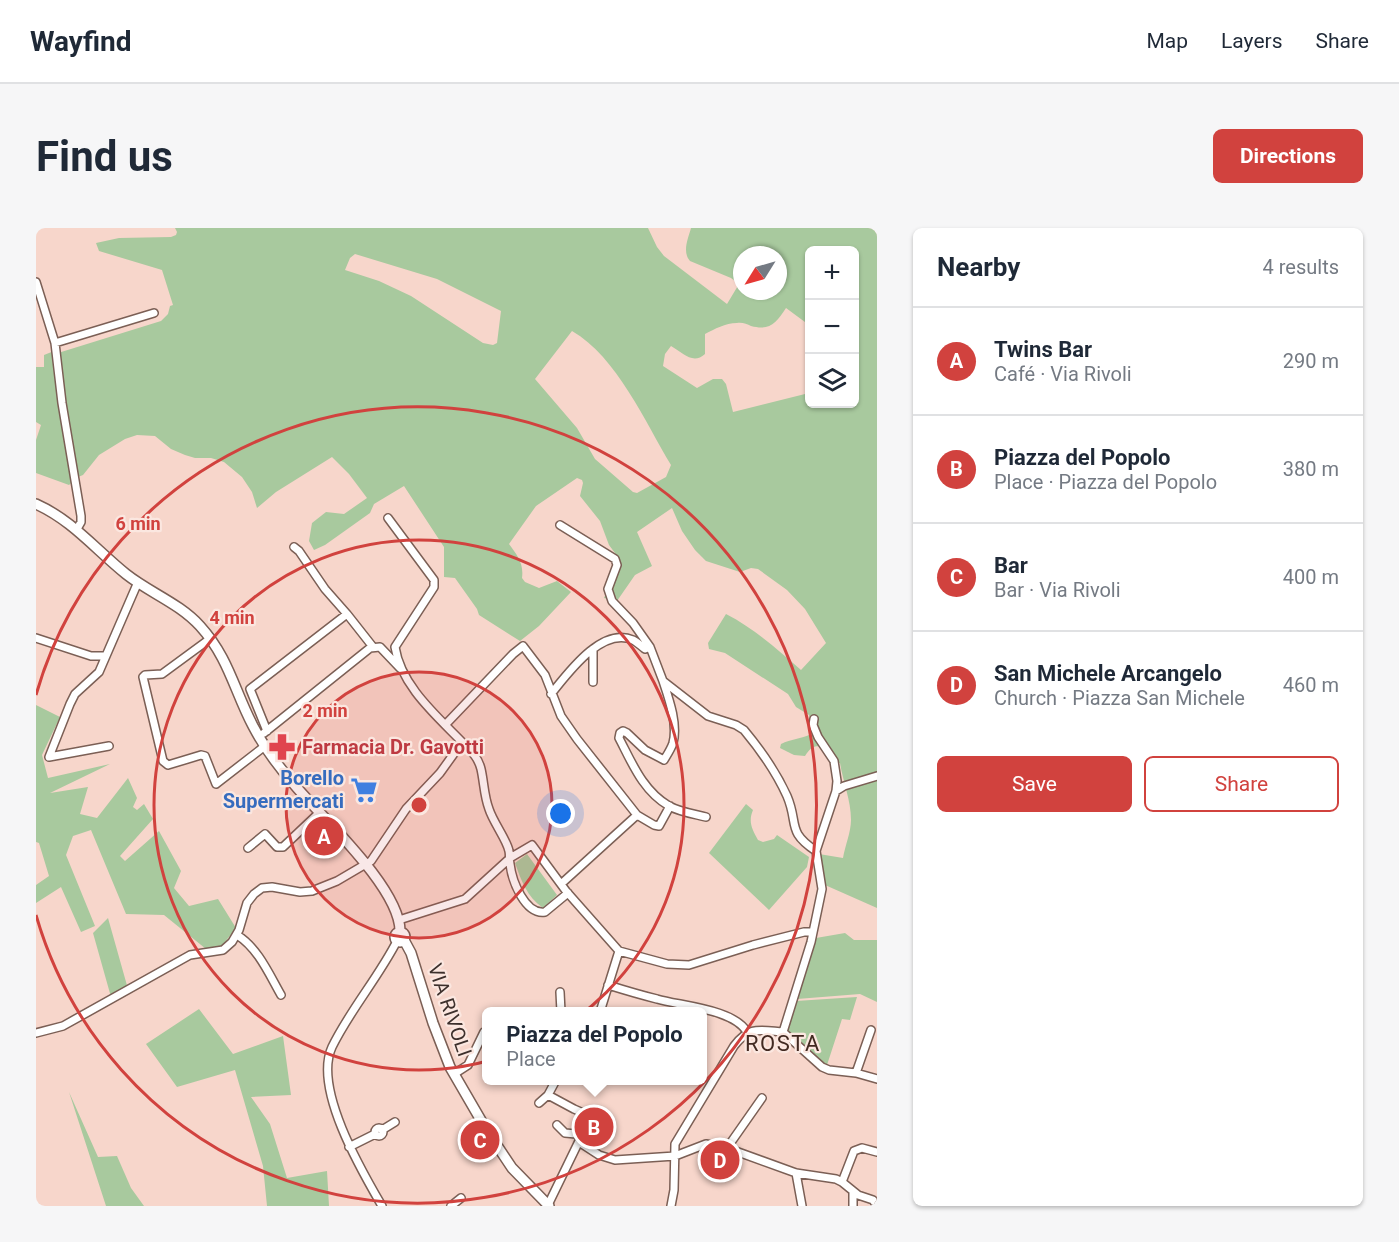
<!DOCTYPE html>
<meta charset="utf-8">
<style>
:root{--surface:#fff;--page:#f6f6f7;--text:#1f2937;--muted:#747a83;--line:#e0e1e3;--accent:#d1423e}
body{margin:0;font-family:Roboto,sans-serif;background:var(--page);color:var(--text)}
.controls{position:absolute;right:18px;top:18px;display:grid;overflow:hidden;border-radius:9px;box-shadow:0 2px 4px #0004}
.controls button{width:54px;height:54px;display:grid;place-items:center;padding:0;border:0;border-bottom:2px solid var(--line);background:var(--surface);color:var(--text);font:30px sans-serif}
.compass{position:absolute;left:697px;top:18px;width:54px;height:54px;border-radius:50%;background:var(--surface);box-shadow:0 2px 4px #0004;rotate:233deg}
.you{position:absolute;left:525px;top:586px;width:21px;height:21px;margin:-15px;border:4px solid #fff;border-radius:50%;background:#1a73e8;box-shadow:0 0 0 9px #1a73e833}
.badge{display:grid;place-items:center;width:39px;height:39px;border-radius:50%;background:var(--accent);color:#fff;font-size:20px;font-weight:700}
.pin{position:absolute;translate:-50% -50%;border:3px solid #fff;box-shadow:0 2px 6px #0006}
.popup{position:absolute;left:446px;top:779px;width:225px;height:78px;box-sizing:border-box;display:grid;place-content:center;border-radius:9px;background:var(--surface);filter:drop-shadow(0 2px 4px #0005);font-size:20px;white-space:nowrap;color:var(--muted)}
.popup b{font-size:22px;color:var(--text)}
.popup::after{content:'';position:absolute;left:50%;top:100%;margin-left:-12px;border:12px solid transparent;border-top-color:var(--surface)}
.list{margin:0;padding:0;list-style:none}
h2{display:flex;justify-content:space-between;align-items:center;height:78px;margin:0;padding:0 24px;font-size:26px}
h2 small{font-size:20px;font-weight:400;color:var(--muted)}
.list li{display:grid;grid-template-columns:39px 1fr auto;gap:18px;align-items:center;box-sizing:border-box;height:108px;padding:0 24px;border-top:2px solid var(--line)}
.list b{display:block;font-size:22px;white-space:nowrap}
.list p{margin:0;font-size:20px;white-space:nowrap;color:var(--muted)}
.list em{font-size:20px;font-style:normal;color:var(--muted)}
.actions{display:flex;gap:12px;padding:18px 24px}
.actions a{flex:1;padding:14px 0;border:2px solid var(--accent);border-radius:9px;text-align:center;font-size:21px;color:var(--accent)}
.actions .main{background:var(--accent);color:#fff}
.icon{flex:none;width:33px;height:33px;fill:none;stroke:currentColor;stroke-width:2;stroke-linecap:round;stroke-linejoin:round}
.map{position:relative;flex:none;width:841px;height:978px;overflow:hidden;border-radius:9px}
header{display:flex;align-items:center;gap:36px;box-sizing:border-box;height:84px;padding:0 30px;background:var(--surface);border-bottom:2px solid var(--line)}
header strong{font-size:28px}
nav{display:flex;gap:33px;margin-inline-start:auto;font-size:21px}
.intro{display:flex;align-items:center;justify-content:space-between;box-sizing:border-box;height:144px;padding:0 36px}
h1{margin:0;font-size:42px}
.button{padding:15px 27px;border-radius:9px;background:var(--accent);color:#fff;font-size:21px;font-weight:700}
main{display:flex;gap:36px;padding:0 36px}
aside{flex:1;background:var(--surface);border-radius:9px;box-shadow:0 2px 4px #0004}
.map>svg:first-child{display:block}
.green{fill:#a8c99e;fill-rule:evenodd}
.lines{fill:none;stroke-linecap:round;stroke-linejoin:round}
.street-casing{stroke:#7b5f55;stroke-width:10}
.secondary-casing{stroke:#7b5f55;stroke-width:12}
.street{stroke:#fff;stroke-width:7}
.secondary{stroke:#fff;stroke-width:9}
.ring{fill:none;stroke:#d1423e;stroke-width:3}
.labels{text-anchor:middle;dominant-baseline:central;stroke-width:4.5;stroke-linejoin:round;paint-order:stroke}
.health-label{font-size:20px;font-weight:bold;fill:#be3a42;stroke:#fbe7e0;text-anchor:start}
.shop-label{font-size:20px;font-weight:bold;fill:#366cbe;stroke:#fbe7e0;text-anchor:end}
.street-label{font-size:20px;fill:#3d302c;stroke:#fbe7e0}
.quarter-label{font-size:22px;letter-spacing:1.5px;fill:#422921;stroke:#fbe7e0}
.centre{fill:#d1423e;stroke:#fbe7e0;stroke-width:3}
.ring-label{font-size:18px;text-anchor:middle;font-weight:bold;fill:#d1423e;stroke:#fbe7e0;stroke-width:4.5;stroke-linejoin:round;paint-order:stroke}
</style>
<header>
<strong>Wayfind</strong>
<nav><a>Map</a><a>Layers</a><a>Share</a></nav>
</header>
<div class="intro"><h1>Find us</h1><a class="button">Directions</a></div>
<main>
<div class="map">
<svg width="841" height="978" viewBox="0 0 841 978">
<rect width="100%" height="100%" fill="#f7d6cb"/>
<path class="green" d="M139 0H612L621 19 628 28 691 76 703 56 695 50 654 33C646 24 652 11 655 0H841V680L789 657 783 626 807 630C809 618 815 604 815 592 815 572 807 554 804 535H801L792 520C780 517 776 517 769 528L758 527 744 520 745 516C755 511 765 511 775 506L773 487 760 479 752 466 689 425 673 421 672 415 690 386C719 401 741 421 765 442L790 415 769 381 751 362 722 341 715 340 704 344 670 333 659 322 646 303 636 280 601 304 616 338 599 347 581 373 568 370 583 338 582 329 573 317 564 293 544 268 547 255 546 252 541 250 500 278 473 316C481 327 488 335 486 350L489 354 503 360 521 353 535 364 503 398 484 413 443 387 441 381 419 350 408 349V319L368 258 338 276 334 285 289 317 278 322 273 313 276 295 290 284 308 286 331 270 313 246 296 229 240 264 221 280 216 264 206 249 188 234 175 230H159L149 227 135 221 119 208 101 207 89 211 63 227 47 247 42 249 28 174 22 125 125 93 132 86 134 78 137 77 126 42 63 23 60 15 83 10 135 9 140 7 141 4ZM774 22H818V176H774L773 165 697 184 690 156 686 151H677L661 160 627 138 629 126 635 118C647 125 657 137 669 126V106C679 101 689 95 701 95 706 94 711 96 715 98 734 103 740 95 750 80L773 97ZM319 26 401 51 465 83 461 115 457 117 447 115 375 68 343 53 309 42 314 30ZM706 27H742V63H706ZM536 103C581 129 609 194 635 237L630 249 601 265 597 264 559 231 541 200 499 151Z
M18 123 38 252 33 257 0 245V212L5 197 0 194V139H8V127Z
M0 477 24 489 6 527 12 550 74 536 14 565 52 559 44 586 61 590 92 550 101 570 97 579 101 582 108 576 117 591 84 628 89 633 123 603 145 643 138 660 153 678 182 671 200 700 185 719 170 721 128 687 90 686 55 602 37 608 30 627 59 698 45 704 25 659 0 675V657L13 648 3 615 0 614Z
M710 576 717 582C712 594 716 601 722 612L727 614 738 611 741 607 773 629 771 639 733 682 673 625Z
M491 626 521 667 507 680C491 669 485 652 479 635Z
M72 690 92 761 75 769 57 705Z
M809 705 818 712H841V774L824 766 761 771 780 710Z
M821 769 814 792 806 791 791 837 749 805 760 773Z
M163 781 197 826 247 808 255 867 215 869 234 896 251 950 291 943 293 978H231L227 938 199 842 141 859 110 816Z
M33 864 62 929 81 928 95 960 108 978H70Z"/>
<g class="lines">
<defs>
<path id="street" d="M0 54 19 115 26 175 45 288V294L41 301
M19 115 118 85
M352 290 398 352V359L359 419C365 458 401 488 427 515 435 523 442 529 445 541 448 554 448 568 453 581 457 594 471 612 473 623 474 627 473 632 474 636 476 653 489 687 509 684L532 665
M524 297 579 331 581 337 572 361 576 373 597 395 614 419 627 453 672 488 700 497 708 502C723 520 741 546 751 568 763 596 750 603 780 623
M258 319 263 323 289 361 311 386
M0 410 55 428H69
M175 410 126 446 109 447 107 449 127 533 132 537 165 527 169 528 180 556 229 518
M627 453C633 471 642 496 637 515 635 521 631 527 628 532L609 522 591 505 587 503 584 505 583 510C596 535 607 563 633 578 644 584 658 586 670 589
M557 454V421
M515 466C532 445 566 398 597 412 601 414 605 418 609 421L614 419
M410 496 477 426 487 418 509 447 525 488 541 511 601 587 618 597 623 598 634 578
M231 503 214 461 311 386 337 419
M228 505 334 420 344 419 364 440
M73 518 13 529 34 476 39 466 63 444 102 354
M800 563 808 558 841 548
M212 620 229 606 241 619H247L284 584
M525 656 601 587
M363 692 429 671 474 630 496 617 530 663 583 723 631 736 653 737 717 717 768 704H777
M201 707C222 720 233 746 245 767
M572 757C588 762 605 767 621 771 645 778 698 781 711 804
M524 764 525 784
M564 784 583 723
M747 804 775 714 786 661 780 623 800 563 801 553 798 533 782 509 777 497 778 491
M747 804 786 839 793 842 820 845 841 851
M0 805 27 798 154 727 187 722 196 714 203 702 211 675 218 666 226 660 236 659 264 664 276 663 301 653 335 633 370 581 404 545 422 520 429 516
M820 845 835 802
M418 846 432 837 448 804
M512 867 538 881 570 895
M503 875 512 867 520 852
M521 897 529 905 540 906 545 910
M339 904a4 4 0 1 1 8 0a4 4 0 1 1-8 0Z
M346 902 359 894
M550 902 557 890
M543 914 563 927 579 932 639 928 670 916 691 920 760 945 800 951 806 954 822 967 837 972 841 978
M313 919 339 906
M691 920 726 870
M760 945 766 978
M806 954 818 923 826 920 841 924
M512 977 545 909
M346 978C325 942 277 860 296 819 314 782 342 750 361 713
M415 978 425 970
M635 978 638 962 639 916 698 818C713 798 723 802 747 804
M817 978V965"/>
<path id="secondary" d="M0 276C36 292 60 322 90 346 114 365 143 375 164 398 193 430 198 462 217 498 229 521 245 542 262 561 289 592 365 662 364 704
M359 709a5 5 0 1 1 10 0a5 5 0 1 1-10 0Z
M368 712 375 725 397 795 414 839 450 901 476 940 513 978"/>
</defs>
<use href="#street" class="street-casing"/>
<use href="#secondary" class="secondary-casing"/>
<use href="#street" class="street"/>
<use href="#secondary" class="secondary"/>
</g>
<circle cx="383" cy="577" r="133" fill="#d1423e" fill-opacity=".12"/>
<g class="ring">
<circle cx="383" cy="577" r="133"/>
<circle cx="383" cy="577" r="265"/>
<path d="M0 467A398 398 0 1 1 0 687"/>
</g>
<defs>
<symbol id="pharmacy-bare" viewBox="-9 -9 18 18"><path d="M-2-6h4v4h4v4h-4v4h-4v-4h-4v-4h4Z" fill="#e0444e" stroke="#fbe7e0" stroke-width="2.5" paint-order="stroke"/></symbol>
<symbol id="supermarket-bare" viewBox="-9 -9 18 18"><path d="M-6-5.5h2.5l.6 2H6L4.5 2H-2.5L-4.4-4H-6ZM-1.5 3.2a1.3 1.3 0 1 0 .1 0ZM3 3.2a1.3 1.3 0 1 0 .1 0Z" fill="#3f7fe0" stroke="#fbe7e0" stroke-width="2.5" paint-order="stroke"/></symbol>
</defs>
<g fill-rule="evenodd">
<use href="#pharmacy-bare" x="227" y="500" width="38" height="38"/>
<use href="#supermarket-bare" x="309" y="543" width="38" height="38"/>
</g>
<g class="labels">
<g class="health-label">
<text x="266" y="519">Farmacia Dr. Gavotti</text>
</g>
<g class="shop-label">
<text x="308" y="550">Borello<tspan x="308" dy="23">Supermercati</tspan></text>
</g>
<g class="street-label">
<text transform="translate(414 782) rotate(71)">VIA RIVOLI</text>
</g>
<g class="quarter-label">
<text x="747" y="815">ROSTA</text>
</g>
</g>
<circle cx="383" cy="577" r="9" class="centre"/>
<g class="ring-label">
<text x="102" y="302">6 min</text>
<text x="196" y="396">4 min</text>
<text x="289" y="489">2 min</text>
</g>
</svg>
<div class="controls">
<button>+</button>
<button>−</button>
<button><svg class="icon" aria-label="layers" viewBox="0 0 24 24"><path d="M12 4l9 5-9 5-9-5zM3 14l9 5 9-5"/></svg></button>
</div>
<svg class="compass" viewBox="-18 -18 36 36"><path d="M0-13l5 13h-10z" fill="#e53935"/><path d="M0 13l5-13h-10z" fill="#747a83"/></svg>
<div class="you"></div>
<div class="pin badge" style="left:288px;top:608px">A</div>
<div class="pin badge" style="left:558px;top:899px">B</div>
<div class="popup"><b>Piazza del Popolo</b>Place</div>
<div class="pin badge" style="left:444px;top:912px">C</div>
<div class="pin badge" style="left:684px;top:932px">D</div>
</div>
<aside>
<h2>Nearby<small>4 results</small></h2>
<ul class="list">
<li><span class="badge">A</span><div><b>Twins Bar</b><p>Café · Via Rivoli</p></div><em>290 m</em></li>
<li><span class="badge">B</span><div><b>Piazza del Popolo</b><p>Place · Piazza del Popolo</p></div><em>380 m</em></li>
<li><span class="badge">C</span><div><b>Bar</b><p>Bar · Via Rivoli</p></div><em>400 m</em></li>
<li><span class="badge">D</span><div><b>San Michele Arcangelo</b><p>Church · Piazza San Michele</p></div><em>460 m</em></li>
</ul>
<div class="actions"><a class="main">Save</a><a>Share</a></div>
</aside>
</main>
